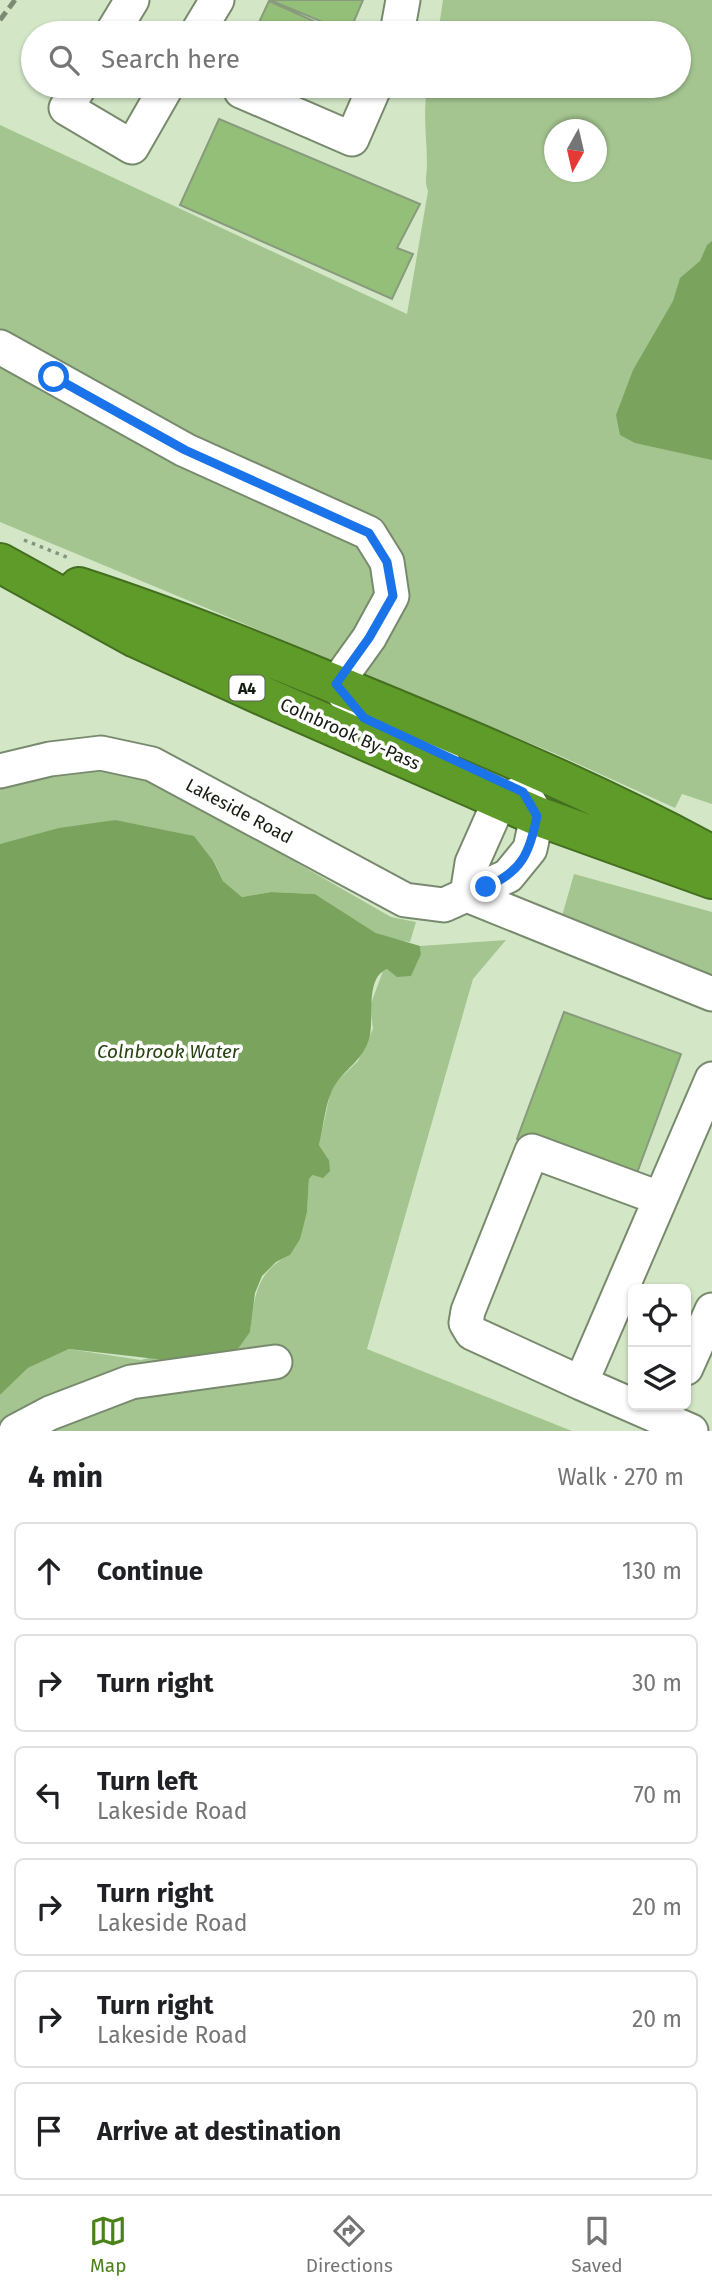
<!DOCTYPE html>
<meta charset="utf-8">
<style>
:root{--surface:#fff;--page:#f2f2f2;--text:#202124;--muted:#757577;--line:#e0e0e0;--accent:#4b8119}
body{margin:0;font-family:"Fira Sans",sans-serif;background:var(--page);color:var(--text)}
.controls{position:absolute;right:21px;bottom:21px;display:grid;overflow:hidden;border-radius:10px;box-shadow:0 2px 5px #0004}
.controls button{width:63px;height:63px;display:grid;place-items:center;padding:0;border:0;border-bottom:2px solid var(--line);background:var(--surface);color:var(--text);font:35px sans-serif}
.compass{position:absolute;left:544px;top:119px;width:63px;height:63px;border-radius:50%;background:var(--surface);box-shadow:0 2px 5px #0004;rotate:188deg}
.stop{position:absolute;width:21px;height:21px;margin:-16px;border:5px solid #1a73e8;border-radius:50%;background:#fff}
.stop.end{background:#1a73e8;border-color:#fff;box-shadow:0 2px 7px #0008}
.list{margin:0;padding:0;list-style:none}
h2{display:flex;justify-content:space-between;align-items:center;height:91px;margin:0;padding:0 28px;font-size:30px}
h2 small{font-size:23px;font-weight:400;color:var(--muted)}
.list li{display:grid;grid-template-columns:46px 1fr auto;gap:21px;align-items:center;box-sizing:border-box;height:98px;margin:0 14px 14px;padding:0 14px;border:2px solid var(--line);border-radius:10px}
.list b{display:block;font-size:26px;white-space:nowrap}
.list p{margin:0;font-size:23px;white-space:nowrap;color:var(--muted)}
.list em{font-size:23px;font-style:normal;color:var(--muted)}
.icon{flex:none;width:38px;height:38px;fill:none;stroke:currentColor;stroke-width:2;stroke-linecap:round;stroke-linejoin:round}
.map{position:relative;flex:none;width:712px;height:1431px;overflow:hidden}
.search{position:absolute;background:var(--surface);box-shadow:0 2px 5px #0004;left:21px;right:21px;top:21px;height:77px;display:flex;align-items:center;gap:18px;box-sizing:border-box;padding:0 24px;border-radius:38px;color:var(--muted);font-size:26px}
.sheet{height:763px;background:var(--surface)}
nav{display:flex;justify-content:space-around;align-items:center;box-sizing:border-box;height:98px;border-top:2px solid var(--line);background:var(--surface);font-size:19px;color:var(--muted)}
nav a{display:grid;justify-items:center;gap:4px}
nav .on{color:var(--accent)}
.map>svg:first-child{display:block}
.green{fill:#a4c590;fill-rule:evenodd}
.water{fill:#7aa35e}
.building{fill:#94bf79;stroke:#889b7d;stroke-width:2}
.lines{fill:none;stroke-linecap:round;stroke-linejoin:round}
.minor-casing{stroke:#788a6d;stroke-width:37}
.highway-casing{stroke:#446f20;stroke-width:42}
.path{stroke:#85947c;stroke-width:3.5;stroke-dasharray:3.5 5;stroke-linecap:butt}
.minor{stroke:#fff;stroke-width:33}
.highway{stroke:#5e9b28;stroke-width:38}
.rail{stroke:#7c8a73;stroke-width:5;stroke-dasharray:10 5;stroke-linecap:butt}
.route{stroke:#1a73e8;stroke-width:9}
.labels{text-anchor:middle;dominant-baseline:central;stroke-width:7;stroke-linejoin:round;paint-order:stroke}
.shield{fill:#fff;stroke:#5b6058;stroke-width:2}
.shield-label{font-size:16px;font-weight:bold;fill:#151c11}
.street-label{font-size:18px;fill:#151c11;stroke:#fff}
.water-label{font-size:19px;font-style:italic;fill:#294413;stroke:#fff}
</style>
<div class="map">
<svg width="712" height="1431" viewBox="0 0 712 1431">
<rect width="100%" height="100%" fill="#d3e7c7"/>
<path class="green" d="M443 0H712V804L682 794 675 808 556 754 0 522V125L407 314 428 191C424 181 427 174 427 164 427 136 422 114 428 86H679V33H438ZM554 130H596V172H554Z
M80 769 131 775 172 791 391 917 416 922 410 942 394 940 376 933 315 894 271 892 242 897 223 881 214 861 115 820 0 844V786Z
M574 874 712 912V1003L556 937Z
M506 940 473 979 367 1349 572 1431H0V1395L28 1368 69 1349 141 1360 250 1332C254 1298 256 1271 290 1255L307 1212 309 1179 329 1160 319 1145 330 1094 336 1082 358 1061 373 1029 370 1006 383 971 421 954 420 946Z"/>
<path class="water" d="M712 241V460L635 443 620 435 616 415 633 370 673 301 680 278 700 261 707 245Z
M115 820 194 836 214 862 223 881 242 897 271 892 315 894 376 933 420 946 421 954 411 976 397 977 387 969C364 978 375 1021 369 1039 363 1059 348 1067 337 1082 325 1098 324 1126 319 1145L329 1160 330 1171 323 1178 313 1175 309 1179 307 1212 300 1239 290 1255 276 1262 262 1276 255 1293 250 1332 235 1353 182 1362 69 1349 28 1368 0 1395V844L59 828Z"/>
<path class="building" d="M270 0H363L349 33Z
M269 1 340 33H254Z
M332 86H360L355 96Z
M219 119 420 204 397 248 413 254 392 299 180 205Z
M564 1012 681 1054 634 1181 517 1139Z"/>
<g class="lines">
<defs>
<path id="minor" d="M112 33 132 0
M197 33 217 0
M397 33 403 0
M80 86 66 108 132 147 167 86
M241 91 352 139 375 86
M0 347 185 450 369 533 387 562 392 596 369 638 336 684 364 718 442 755
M0 771 50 759 101 753 152 764 405 900 444 905 508 876 530 849 537 816 525 795
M467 895 712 994
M467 895 472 863 500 800 524 792
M659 1198 532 1151 468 1311 466 1323 472 1333 581 1383 712 1079
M686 1368 712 1310
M581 1383 691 1431
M16 1431 50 1413 131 1382 275 1362"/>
<path id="highway" d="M0 563 136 638 270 699 537 816 712 879
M79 587C187 622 294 667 400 711 506 755 611 800 712 855"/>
</defs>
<use href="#minor" class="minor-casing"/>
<use href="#highway" class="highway-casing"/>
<path class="path" d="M24 540 69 558"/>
<use href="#minor" class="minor"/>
<use href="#highway" class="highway"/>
<path class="rail" d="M0 20 15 0"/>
</g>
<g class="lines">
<path class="route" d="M54 377 185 450 369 533 387 562 393 596 369 638 336 684 364 718 523 792 537 816C530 852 522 872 486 887"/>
</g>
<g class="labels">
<rect class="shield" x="229.5" y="675.5" width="35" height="25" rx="5"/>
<g class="shield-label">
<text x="247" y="688">A4</text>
</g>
<g class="street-label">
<text transform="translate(350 734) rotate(24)">Colnbrook By-Pass</text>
<text transform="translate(239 811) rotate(28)">Lakeside Road</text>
</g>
<g class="water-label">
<text x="168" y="1051">Colnbrook Water</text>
</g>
</g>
</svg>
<div class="controls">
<button><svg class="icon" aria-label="locate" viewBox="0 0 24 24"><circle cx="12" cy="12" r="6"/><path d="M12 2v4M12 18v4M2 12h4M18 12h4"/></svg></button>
<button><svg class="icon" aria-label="layers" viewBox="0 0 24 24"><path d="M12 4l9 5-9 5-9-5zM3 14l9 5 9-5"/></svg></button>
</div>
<svg class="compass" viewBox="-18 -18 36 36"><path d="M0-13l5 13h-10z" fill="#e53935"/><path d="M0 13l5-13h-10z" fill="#757577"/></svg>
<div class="stop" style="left:54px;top:377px"></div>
<div class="stop end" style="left:486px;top:887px"></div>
<div class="search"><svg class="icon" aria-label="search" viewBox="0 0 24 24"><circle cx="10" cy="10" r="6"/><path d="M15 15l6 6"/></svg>Search here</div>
</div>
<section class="sheet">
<h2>4 min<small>Walk · 270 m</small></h2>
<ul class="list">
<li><svg class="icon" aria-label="ahead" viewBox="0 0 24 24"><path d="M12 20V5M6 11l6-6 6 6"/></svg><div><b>Continue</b></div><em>130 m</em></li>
<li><svg class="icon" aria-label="right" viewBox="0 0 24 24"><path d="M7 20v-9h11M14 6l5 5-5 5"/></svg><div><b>Turn right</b></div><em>30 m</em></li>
<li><svg class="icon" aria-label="left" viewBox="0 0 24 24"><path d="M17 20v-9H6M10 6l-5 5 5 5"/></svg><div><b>Turn left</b><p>Lakeside Road</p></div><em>70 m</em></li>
<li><svg class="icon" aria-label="right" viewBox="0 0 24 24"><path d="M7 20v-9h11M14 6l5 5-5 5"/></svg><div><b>Turn right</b><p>Lakeside Road</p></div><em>20 m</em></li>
<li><svg class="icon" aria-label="right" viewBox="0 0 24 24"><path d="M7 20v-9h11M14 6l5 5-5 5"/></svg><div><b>Turn right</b><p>Lakeside Road</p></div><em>20 m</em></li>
<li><svg class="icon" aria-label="arrive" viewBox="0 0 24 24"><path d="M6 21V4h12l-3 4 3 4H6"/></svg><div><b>Arrive at destination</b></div></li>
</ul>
</section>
<nav>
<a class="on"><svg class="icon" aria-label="map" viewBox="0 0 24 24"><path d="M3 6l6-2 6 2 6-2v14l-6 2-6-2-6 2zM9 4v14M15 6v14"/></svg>Map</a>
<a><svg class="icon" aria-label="directions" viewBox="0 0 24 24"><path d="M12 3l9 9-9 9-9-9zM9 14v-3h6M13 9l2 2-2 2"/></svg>Directions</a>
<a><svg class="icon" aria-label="saved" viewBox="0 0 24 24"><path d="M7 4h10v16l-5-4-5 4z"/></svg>Saved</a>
</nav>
